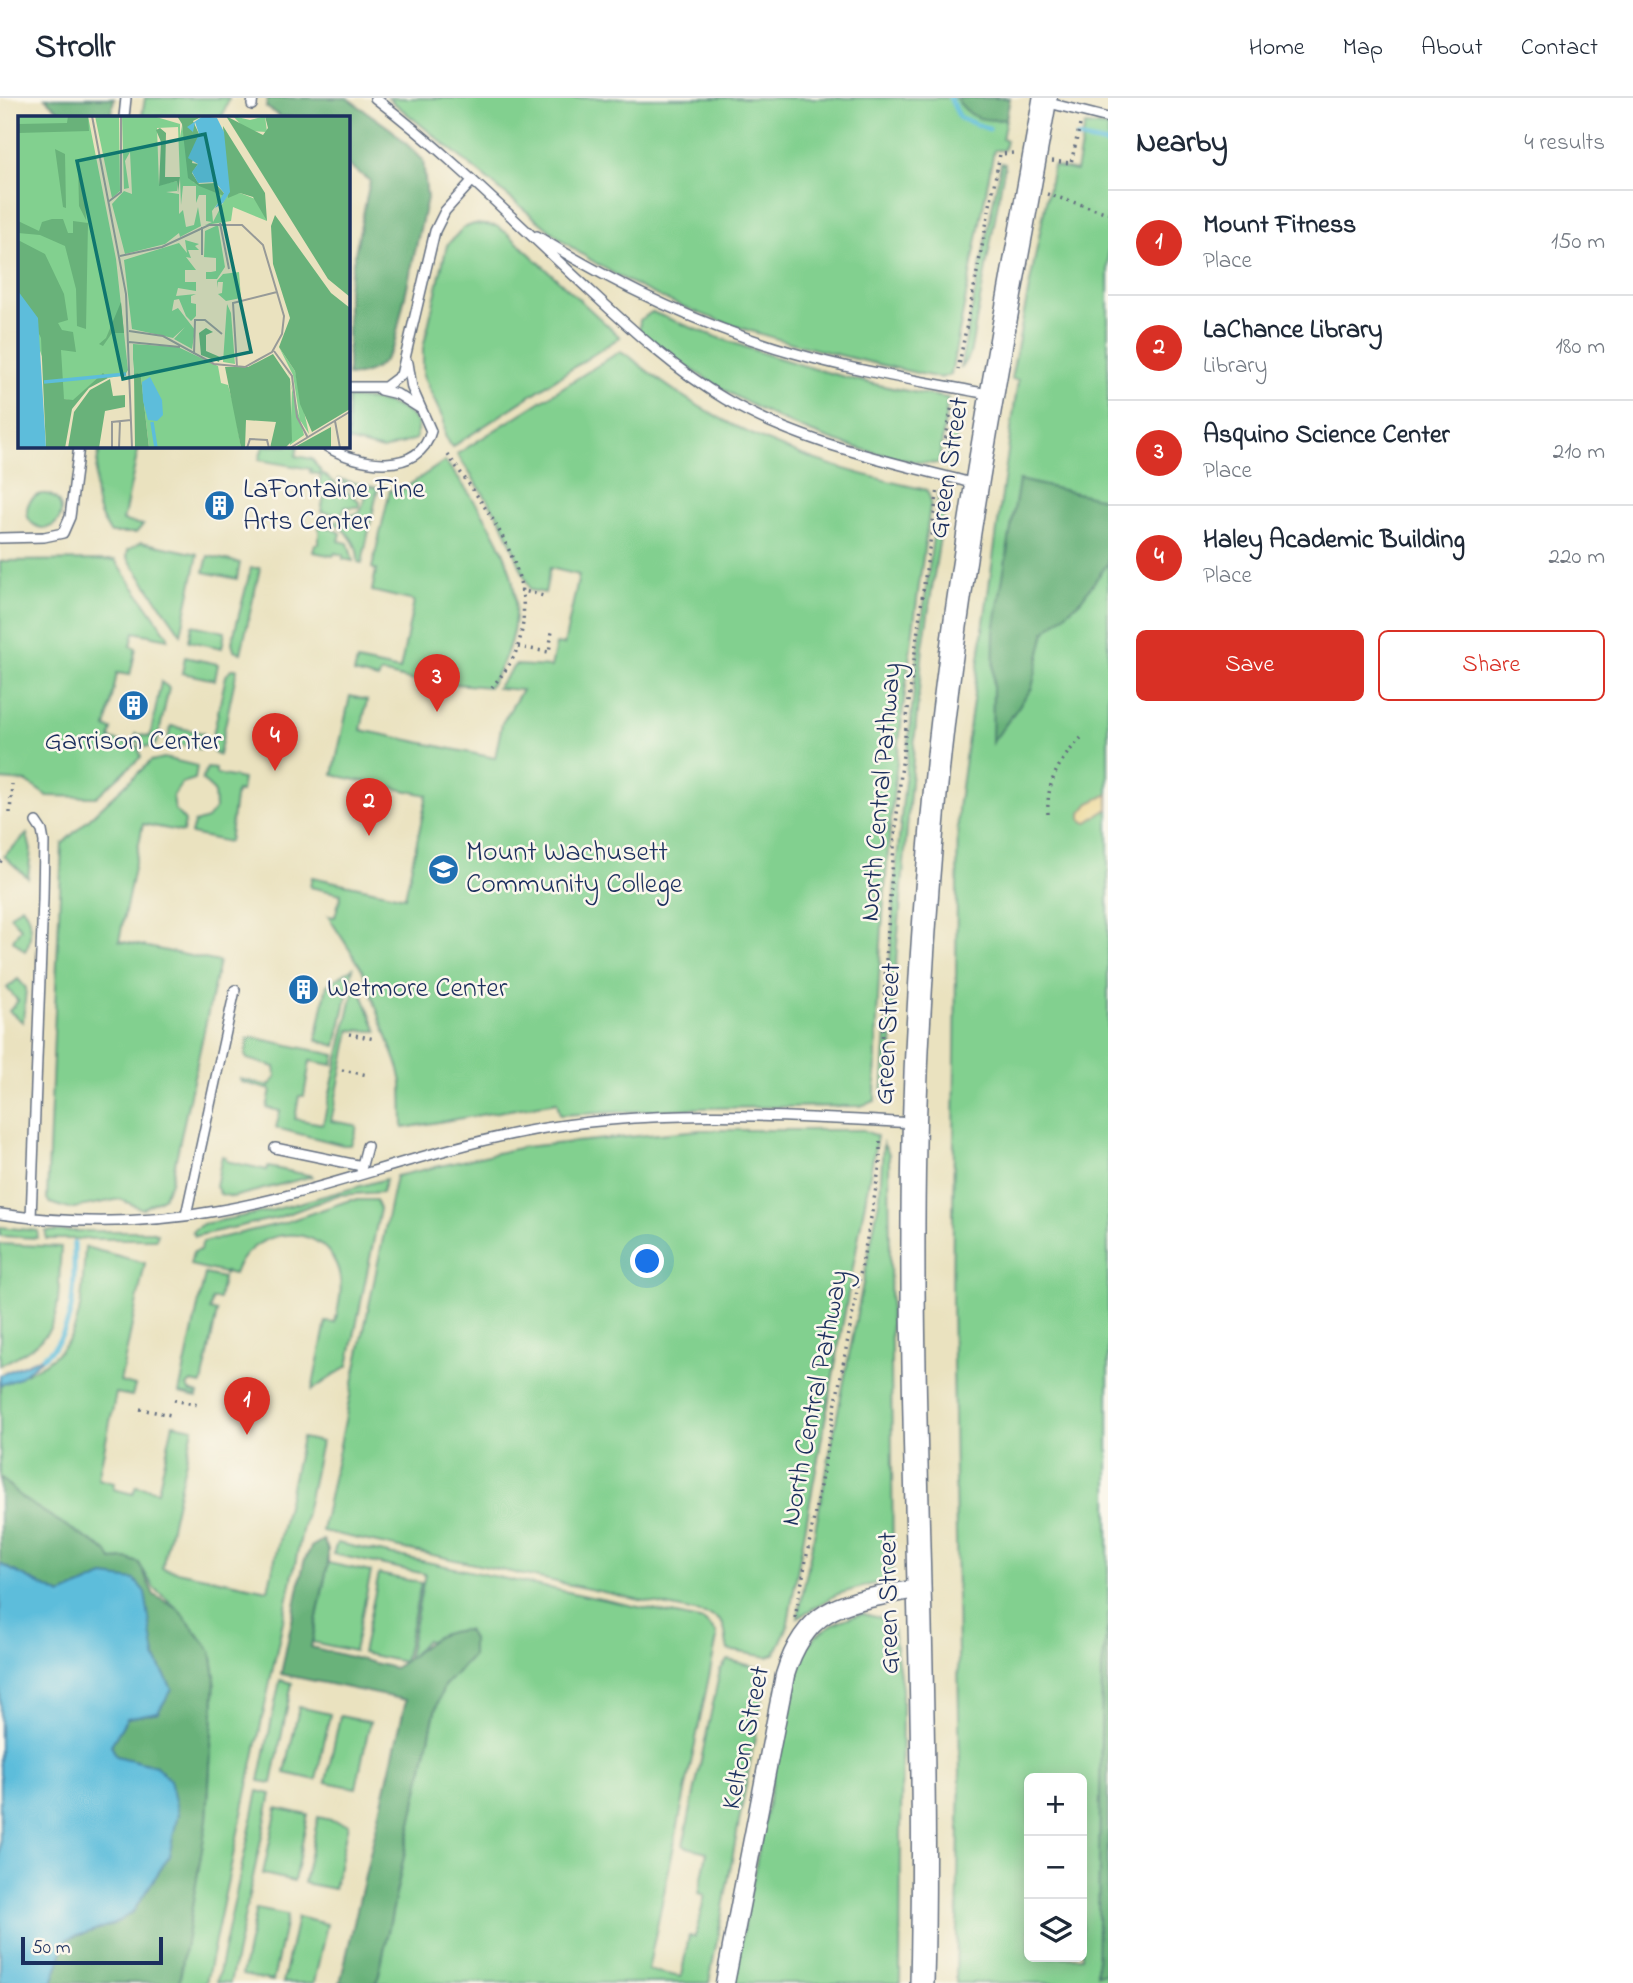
<!DOCTYPE html>
<meta charset="utf-8">
<style>
:root{--surface:#fff;--page:#f2f2f3;--text:#1f2937;--muted:#747a83;--line:#e0e1e3;--accent:#d93025}
body{margin:0;font-family:"Indie Flower",sans-serif;background:var(--page);color:var(--text)}
.controls{position:absolute;right:21px;bottom:21px;display:grid;overflow:hidden;border-radius:10px;box-shadow:0 4px 18px #0003}
.controls button{width:63px;height:63px;display:grid;place-items:center;padding:0;border:0;border-bottom:2px solid var(--line);background:var(--surface);color:var(--text);font:35px sans-serif}
.scale{position:absolute;left:21px;bottom:18px;width:142px;box-sizing:border-box;padding-left:7px;border:4px solid #1b2f5e;border-top:0;font-size:19px;line-height:24px;white-space:nowrap;color:#1b2f5e;-webkit-text-stroke:5px #fbf7ec;paint-order:stroke}
.you{position:absolute;left:648px;top:1164px;width:24px;height:24px;margin:-18px;border:5px solid #fff;border-radius:50%;background:#1a73e8;box-shadow:0 0 0 10px #1a73e833}
.badge{display:grid;place-items:center;width:46px;height:46px;border-radius:50%;background:var(--accent);color:#fff;font-size:23px;font-weight:700}
.pin{position:absolute;translate:-50% -58px;filter:drop-shadow(0 2px 4px #0008)}
.pin::after{content:'';position:absolute;top:37px;width:24px;height:21px;background:inherit;clip-path:polygon(0 0,100% 0,50% 100%)}
.list{margin:0;padding:0;list-style:none}
h2{display:flex;justify-content:space-between;align-items:center;height:91px;margin:0;padding:0 28px;font-size:30px}
h2 small{font-size:23px;font-weight:400;color:var(--muted)}
.list li{display:grid;grid-template-columns:46px 1fr auto;gap:21px;align-items:center;box-sizing:border-box;height:105px;padding:0 28px;border-top:2px solid var(--line)}
.list b{display:block;font-size:26px;white-space:nowrap}
.list p{margin:0;font-size:23px;white-space:nowrap;color:var(--muted)}
.list em{font-size:23px;font-style:normal;color:var(--muted)}
.actions{display:flex;gap:14px;padding:21px 28px}
.actions a{flex:1;padding:16px 0;border:2px solid var(--accent);border-radius:10px;text-align:center;font-size:24px;color:var(--accent)}
.actions .main{background:var(--accent);color:#fff}
.icon{flex:none;width:38px;height:38px;fill:none;stroke:currentColor;stroke-width:2;stroke-linecap:round;stroke-linejoin:round}
.map{position:relative;flex:none;width:1108px;height:1885px;overflow:hidden}
header{display:flex;align-items:center;gap:42px;box-sizing:border-box;height:98px;padding:0 35px;background:var(--surface);border-bottom:2px solid var(--line)}
header strong{font-size:33px}
nav{display:flex;gap:38px;margin-inline-start:auto;font-size:24px}
main{display:flex}
aside{flex:1;background:var(--surface)}
.map>svg:first-child{display:block}
.green{fill:#82d08f;stroke:#4e8076;stroke-width:2;fill-rule:evenodd}
.forest{fill:#69b27a;stroke:#42706c;stroke-width:2}
.sand{fill:#eeda9e;stroke:#84847e;stroke-width:2}
.water{fill:#5dbddb;stroke:#3c769c;stroke-width:2}
.lines{fill:none;stroke-linecap:round;stroke-linejoin:round}
.stream{stroke:#5dbddb;stroke-width:5}
.service-casing{stroke:#636e80;stroke-width:12}
.minor-casing{stroke:#636e80;stroke-width:21}
.tertiary-casing{stroke:#636e80;stroke-width:26}
.path{stroke:#636e80;stroke-width:3.5;stroke-dasharray:2 5;stroke-linecap:butt}
.service{stroke:#fff;stroke-width:9}
.minor{stroke:#fff;stroke-width:18}
.tertiary{stroke:#fff;stroke-width:23}
.labels{text-anchor:middle;dominant-baseline:central;stroke-width:5;stroke-linejoin:round;paint-order:stroke}
.street-label{font-size:28px;fill:#1b2f5e;stroke:#fbf7ec}
.poi-label{font-size:28px;fill:#1b2f5e;stroke:#fbf7ec;text-anchor:start}
.inset-river{fill:none;stroke:#5dbddb;stroke-width:3.5}
.inset-road{fill:none;stroke:#979a98;stroke-width:2}
.view{fill:#0f766e;fill-opacity:0.15;stroke:#0f766e;stroke-width:3.5}
.inset-edge{fill:none;stroke:#1b2f5e;stroke-width:3.5}
</style>
<header>
<strong>Strollr</strong>
<nav><a>Home</a><a>Map</a><a>About</a><a>Contact</a></nav>
</header>
<main>
<div class="map">
<svg width="1108" height="1885" viewBox="0 0 1108 1885">
<rect width="100%" height="100%" fill="#fbf7ec"/>
<filter id="ink" filterUnits="userSpaceOnUse"><feTurbulence type="fractalNoise" baseFrequency=".0143" numOctaves="2"/><feDisplacementMap in="SourceGraphic" scale="14" xChannelSelector="R" yChannelSelector="G"/><feConvolveMatrix kernelMatrix="1 2 1 2 8 2 1 2 1" color-interpolation-filters="sRGB"/></filter>
<filter id="wash" filterUnits="userSpaceOnUse"><feTurbulence type="fractalNoise" baseFrequency=".00686" numOctaves="4" result="noise"/><feDisplacementMap in="SourceGraphic" scale="28" xChannelSelector="R" yChannelSelector="G"/><feGaussianBlur stdDeviation="1.57" result="paint"/><feColorMatrix in="noise" values="0 0 0 0 0 0 0 0 0 0 0 0 0 0 0 0 0 1.4 0 .05"/><feComposite in="paint" operator="in"/></filter>
<g filter="url(#wash)">
<rect width="100%" height="100%" fill="#eae2bf"/>
<path class="green" d="M145 0H229L222 19H142Z
M388 0H956C968 18 984 24 1006 21L1002 41 1006 42 1004 52H994L951 276 941 280 921 276C797 248 669 220 564 144Z
M1085 27 1108 29V1885H956L960 1677 952 1203 958 710 1018 282 1011 281 1053 68 1076 73ZM1029 1680H1082V1859H1029Z
M1001 65 1005 66 970 256 960 271Z
M474 126 496 128 507 135 620 239 452 349 445 338 444 323 423 278V250L447 147 463 130Z
M652 214C747 253 846 285 948 300L939 365C920 367 900 361 881 356 793 336 715 292 643 237L639 232 640 222Z
M619 254 629 258C715 332 818 369 927 392L931 403C902 601 877 803 875 1003L860 1008 701 1010 560 1017 557 1004 403 1030 402 985 399 971 362 871 328 818 335 819 341 796 310 789 312 779 405 799 427 697 333 677 350 598 367 602 361 632 495 660 502 625 522 592 497 590 515 567 551 569 556 546 564 547 579 477 550 470 545 495 530 492 502 424 457 356Z
M348 300C373 301 402 304 418 325L416 341 383 352 348 343Z
M954 306C963 320 957 352 945 362Z
M100 348H139L123 423 143 427 136 435H111C90 409 94 379 100 348Z
M263 348H298L296 358 312 361 322 375 359 403V409H345L341 417 321 414 324 398 317 396 321 377 310 374 311 371 259 362Z
M445 363C501 436 546 502 489 589L410 582 381 575 378 581 354 575 357 563 400 572 414 503 372 493 376 472 372 470 390 392 400 393Z
M338 381 378 390 362 465 358 464C359 445 347 434 334 424L360 414 366 398 356 395Z
M939 393 944 412 923 549 916 625 897 848 890 987 882 1001 895 781 917 562Z
M27 413a17 17 0 1 1 34 0a17 17 0 1 1-34 0Z
M319 425 341 435 339 443 348 445 353 463 343 461V457L335 455 333 458 313 454 315 446H319Z
M141 444 198 456 181 536 127 459 128 452Z
M208 458 240 465 237 481 204 474Z
M115 462 168 538V541L134 534 131 548 136 550 130 577 117 575 106 630 112 631 110 641 138 648 141 659 96 699 47 698 27 684 0 682V463Z
M251 470H260L241 555 234 552 232 544Z
M192 527 225 534 222 550 189 543Z
M185 559 218 566 215 582 182 575Z
M231 571H237L219 657 212 653 211 646 226 578Z
M161 584 169 590 158 640 155 647 146 649 135 642 136 636 150 639Z
M171 628 203 635 200 651 167 644Z
M164 660 197 668 195 681 182 685 173 698 175 712 185 723 183 734 143 726 119 843 219 864 171 1084 163 1100 142 1111 120 1101 69 1111 50 1105 47 1101 62 746 151 663Z
M207 670 216 671V676L243 681 241 694 236 693 229 744 191 736 194 725 207 721 215 711 214 693 202 682Z
M27 736 31 752 28 780 4 758Z
M21 808C33 817 32 843 25 853L13 842 21 830 10 818Z
M353 870 336 948 316 942 327 887Z
M18 881 26 890 23 924 9 913 18 903 7 890Z
M356 882 377 933 350 932 331 1023 354 1027 357 1029 351 1047H343L276 1030 280 1013 267 1010 271 992 241 984 240 981 269 988 276 980 275 969 247 961 245 956 248 942 252 939 335 957 333 967 310 963 304 998H299L295 1021 323 1026Z
M700 1032H863L877 1038 787 1530 775 1556 768 1559 728 1552C723 1535 730 1524 709 1517L322 1433 396 1078 523 1049Z
M883 1045 889 1056 893 1470 884 1483 838 1496 798 1519 880 1098Z
M222 1058 226 1059V1063L267 1072 268 1069 313 1078 233 1099 220 1096 216 1088Z
M386 1081 382 1094 338 1097 277 1120 195 1138 192 1133 203 1126 270 1113Z
M350 1102H376L380 1111 348 1268 312 1292 326 1224 335 1225C339 1205 345 1186 336 1166 315 1119 248 1133 234 1176L225 1174 224 1178V1175L190 1167 193 1154 200 1152 203 1144 283 1125Z
M0 1129 38 1133 37 1140 0 1138Z
M46 1133H151L158 1136 156 1141H46Z
M0 1146 61 1149C56 1215 68 1236 0 1267Z
M85 1149 145 1165 120 1284 135 1288 132 1298 116 1295 98 1381 114 1385 113 1391 133 1396 136 1388 158 1393 173 1326 193 1330 162 1470 268 1492 302 1340 321 1344 206 1885H179L207 1722 215 1579 211 1553 178 1511 154 1490 139 1465 128 1461 112 1462 108 1454 23 1401 0 1379V1287C83 1254 80 1231 85 1149Z
M205 1176 223 1180 219 1201H212L210 1212 217 1214 202 1286 191 1284 187 1288 189 1293 198 1296 197 1299 179 1295Z
M337 1445 704 1523 716 1534 717 1540 648 1872 681 1879 689 1838 695 1839 705 1797 699 1795 707 1754 683 1748 720 1572 728 1562 764 1571V1590L709 1885H377L435 1613 444 1588 472 1558 426 1542 407 1563 425 1476 333 1456Z
M328 1465 371 1474 354 1553 312 1544Z
M379 1476 421 1485 404 1564 362 1555Z
M862 1516 881 1520 893 1531 902 1591 900 1885H733L779 1647 800 1561C811 1534 835 1522 862 1516Z
M280 1582 292 1585 272 1685 259 1683Z
M299 1609 330 1616 316 1682 285 1675Z
M340 1618 370 1624 356 1690 326 1684Z
M258 1693 271 1696 230 1885 217 1884Z
M277 1710 308 1717 294 1783 263 1776Z
M318 1719 348 1726 334 1791 304 1785Z
M256 1811 287 1817 273 1883 242 1877Z
M297 1819 327 1826 314 1885H283Z"/>
<path class="forest" d="M45 0H114L111 19H65Z
M268 0H347L392 32 423 62 427 100 394 247C383 268 373 277 348 278V189L370 83 348 67V19H281L266 9Z
M956 0H1010L1006 21C982 24 969 20 956 0Z
M1019 382 1108 402V465L1081 502 1045 534 1032 590 992 645 994 533Z
M0 1379 23 1401 108 1454 112 1462 128 1461 139 1465 154 1497 178 1511 211 1553 215 1579 207 1722 179 1885H52L67 1841 114 1826 156 1668 116 1658 111 1647 127 1620 158 1614 172 1591 155 1559 149 1532 117 1480 104 1478 61 1497 0 1466Z
M323 1442 328 1451V1465L311 1549 394 1570C424 1553 428 1533 467 1532L472 1541V1558L444 1588 435 1613 377 1885H340L406 1602 281 1576 304 1464 311 1449Z
M1108 1523V1876H1097L1102 1570Z"/>
<path class="sand" d="M1108 696V711L1086 725 1081 721V715L1089 705Z"/>
<path class="water" d="M47 1257 17 1281 0 1287V1277Z
M0 1466 61 1497 104 1478 135 1482 145 1494 155 1559 172 1591 158 1614 127 1620 111 1647 116 1658 156 1668 170 1682 178 1716 169 1758 133 1814 114 1826 67 1841 52 1885H0Z"/>
<g class="lines">
<path class="stream" d="M950 0 960 20 989 31
M1077 40 1108 46
M43 1259C78 1234 74 1183 74 1145"/>
</g>
</g>
<g filter="url(#ink)">
<g class="lines">
<defs>
<path id="service" d="M375 0C450 57 516 124 585 188 629 229 672 270 725 301 801 346 890 363 975 386
M1045 4 1108 20
M252 7 253 0
M124 19 126 0
M537 138C616 187 704 229 794 255 859 274 927 284 993 297
M348 289H385L401 277 435 133 445 113 472 83
M380 292 397 296 421 311
M326 348C357 368 420 378 431 333L412 290 408 265
M0 440 44 439 63 435 70 419 79 348
M275 1050 362 1068
M361 1071 367 1048
M0 1116C71 1126 145 1126 216 1113 320 1095 419 1054 523 1034 651 1009 785 1018 914 1025
M186 1117 235 892
M31 1120 43 801 44 744 42 733 36 724"/>
<path id="minor" d="M725 1885 785 1577C808 1501 851 1505 920 1490"/>
<path id="tertiary" d="M922 1885C930 1574 903 1263 917 952 922 851 929 749 940 648 964 431 1007 215 1045 0"/>
</defs>
<use href="#service" class="service-casing"/>
<use href="#minor" class="minor-casing"/>
<use href="#tertiary" class="tertiary-casing"/>
<path class="path" d="M1052 63 1071 65 1080 27
M1047 96 1108 115
M958 272 1000 56 1014 55
M448 357C487 412 541 476 518 548 513 564 502 577 492 589
M942 361 952 307
M520 492 544 498
M518 549 549 554 552 533
M10 715 12 686
M1048 716C1046 683 1060 662 1081 640
M0 764 5 759
M349 936 375 941
M342 972 368 977
M881 1002C884 797 907 593 938 391
M174 1302 198 1307
M140 1311 171 1317
M795 1520 872 1114 880 1065V1040"/>
<use href="#service" class="service"/>
<use href="#minor" class="minor"/>
<use href="#tertiary" class="tertiary"/>
</g>
</g>
<defs>
<symbol id="building-disc" viewBox="-11 -11 22 22"><circle r="9.5" fill="#1f6fb2" stroke="#fbf7ec"/><path d="M-4-6H4V6H1V3H-1V6H-4ZM-2.5-4.3h1.7v1.8h-1.7ZM.8-4.3h1.7v1.8H.8ZM-2.5-1h1.7V.8h-1.7ZM.8-1h1.7V.8H.8Z" fill="#fff"/></symbol>
<symbol id="university-disc" viewBox="-11 -11 22 22"><circle r="9.5" fill="#1f6fb2" stroke="#fbf7ec"/><path d="M0-5L7-2L0 1L-7-2ZM-4 1L0 2.5L4 1V4Q0 6-4 4Z" fill="#fff"/></symbol>
</defs>
<g fill-rule="evenodd">
<use href="#building-disc" x="202" y="390" width="35" height="35"/>
<use href="#building-disc" x="116" y="590" width="35" height="35"/>
<use href="#university-disc" x="426" y="754" width="35" height="35"/>
<use href="#building-disc" x="286" y="874" width="35" height="35"/>
</g>
<g class="labels">
<g class="street-label">
<text transform="translate(950 370) rotate(-81)">Green Street</text>
<text transform="translate(882 694) rotate(-85)">North Central Pathway</text>
<text transform="translate(889 936) rotate(-87)">Green Street</text>
<text transform="translate(816 1300) rotate(-79)">North Central Pathway</text>
<text transform="translate(890 1505) rotate(-91)">Green Street</text>
<text transform="translate(747 1640) rotate(-78)">Kelton Street</text>
</g>
<g class="poi-label">
<text x="243" y="392">LaFontaine Fine<tspan x="243" dy="32">Arts Center</tspan></text>
<text x="133" y="644" text-anchor="middle">Garrison Center</text>
<text x="466" y="755">Mount Wachusett<tspan x="466" dy="32">Community College</tspan></text>
<text x="327" y="891">Wetmore Center</text>
</g>
</g>
<g transform="translate(18 18)">
<rect width="332" height="332" fill="#eae2bf"/>
<path d="M0 0H70L98 143 110 254 107 259 90 262 84 258 55 285 46 283 25 243 0 175ZM77 0H101L102 75 94 82ZM104 0H135L162 8V21L164 10 175 66 206 79 194 95 195 106 209 79 222 77 240 84 249 105 215 91 213 105 187 109 194 106 188 105V79H181L178 87V70H165L163 89 160 11 139 12 141 69 159 65V75L148 76 161 78V98L165 94 168 111 176 109 180 91 183 110 162 121 161 117 147 128 107 138 94 88 106 75 114 78 112 36 107 45 111 72 106 73ZM215 0 232 4 247 0 249 16 229 15ZM200 109 207 151 199 163H188V156H193V162V156L198 155V142L186 141 187 115ZM167 124 181 128 177 130 181 134H170L173 142 168 141 178 154H167V166H178V175L160 172 158 180 178 178 173 180V187L178 188V200L173 205 168 200 161 183 156 184 154 195 160 192 177 214 174 233 156 223 167 211 155 222 114 213 106 144 161 127 169 137ZM221 156 223 182 208 185 200 178 204 177 205 166H200V172L199 165 205 158ZM209 188 213 197 217 248 205 246ZM115 228 160 231 200 250 203 267 210 269 216 291 223 332H131L123 261 116 258V243L115 253ZM261 231 277 255 291 318 282 304 275 259ZM269 253 286 319 272 329 274 274Z" fill="#82d08f"/>
<path d="M50 0H70L71 15 0 17 1 8 49 7ZM159 0H185L175 5 181 18 174 47 180 48 174 57 181 68 197 67 206 77V80L181 70 170 62 164 8ZM208 0 245 19 250 12 247 0H332V181L310 163ZM205 10 247 77 249 105 235 81 222 77 210 82ZM142 12 148 17 147 61H162L160 77 159 65 141 70 143 26 138 14ZM37 33 47 38 48 92 45 91ZM60 46 67 82 68 104 61 90ZM257 99 313 177 332 192V293L294 316 282 288 277 255 261 231 272 202 255 148 253 110ZM34 103H45L50 117H55V105L70 107 68 213 59 210 58 173 47 130 22 119 0 117V105L21 115 24 106ZM0 124 27 138 46 178 50 204 40 207 44 214 55 216 58 236 43 234 46 283 55 284 85 257 90 262 71 272 54 293 47 332H28L23 222 0 175ZM103 186 106 217H94L85 230 81 228 88 222ZM188 212 195 216 188 219V235L202 241 201 246 183 239 181 217ZM255 238 272 263 274 325 267 332H252L258 306 228 304 227 332H223L207 251H230ZM120 257 123 261 131 332H117L116 258ZM92 263 95 280 107 279V291L87 295 81 332H50L56 296 72 274ZM313 311V332H275Z" fill="#69b27a"/>
<path d="M185 0 199 2 206 16 212 76 205 87 197 92 206 77 197 66 180 67 174 56 180 48 170 42 181 18 177 6 175 16 169 11ZM0 175 20 202 28 332H0ZM132 261 144 284 145 299 139 305 130 304 125 285 124 266Z" fill="#5dbddb"/>
<path class="inset-river" d="M26 266 108 258M134 306 138 332"/>
<path class="inset-road" d="M74 0 108 178 114 332M90 86 103 76V0M202 107 211 153M184 139V111M102 140 144 131 191 109H224L245 129 266 200 264 218 254 236 227 251 196 248 145 220 111 215M111 226 162 231M256 235 274 260 279 301 290 322M176 238 177 204H187L204 218M219 251 215 187 259 176M317 305 322 332M94 332V306L113 304M101 332 102 305M229 332 232 323 249 324 251 332M272 332 333 295"/>
<path class="view" d="M187 18 233 236 105 263 59 45Z"/>
<rect width="332" height="332" class="inset-edge"/>
</g>
</svg>
<div class="controls">
<button>+</button>
<button>−</button>
<button><svg class="icon" aria-label="layers" viewBox="0 0 24 24"><path d="M12 4l9 5-9 5-9-5zM3 14l9 5 9-5"/></svg></button>
</div>
<div class="scale">50 m</div>
<div class="you"></div>
<div class="pin badge" style="left:247px;top:1337px">1</div>
<div class="pin badge" style="left:369px;top:738px">2</div>
<div class="pin badge" style="left:437px;top:614px">3</div>
<div class="pin badge" style="left:275px;top:673px">4</div>
</div>
<aside>
<h2>Nearby<small>4 results</small></h2>
<ul class="list">
<li><span class="badge">1</span><div><b>Mount Fitness</b><p>Place</p></div><em>150 m</em></li>
<li><span class="badge">2</span><div><b>LaChance Library</b><p>Library</p></div><em>180 m</em></li>
<li><span class="badge">3</span><div><b>Asquino Science Center</b><p>Place</p></div><em>210 m</em></li>
<li><span class="badge">4</span><div><b>Haley Academic Building</b><p>Place</p></div><em>220 m</em></li>
</ul>
<div class="actions"><a class="main">Save</a><a>Share</a></div>
</aside>
</main>
